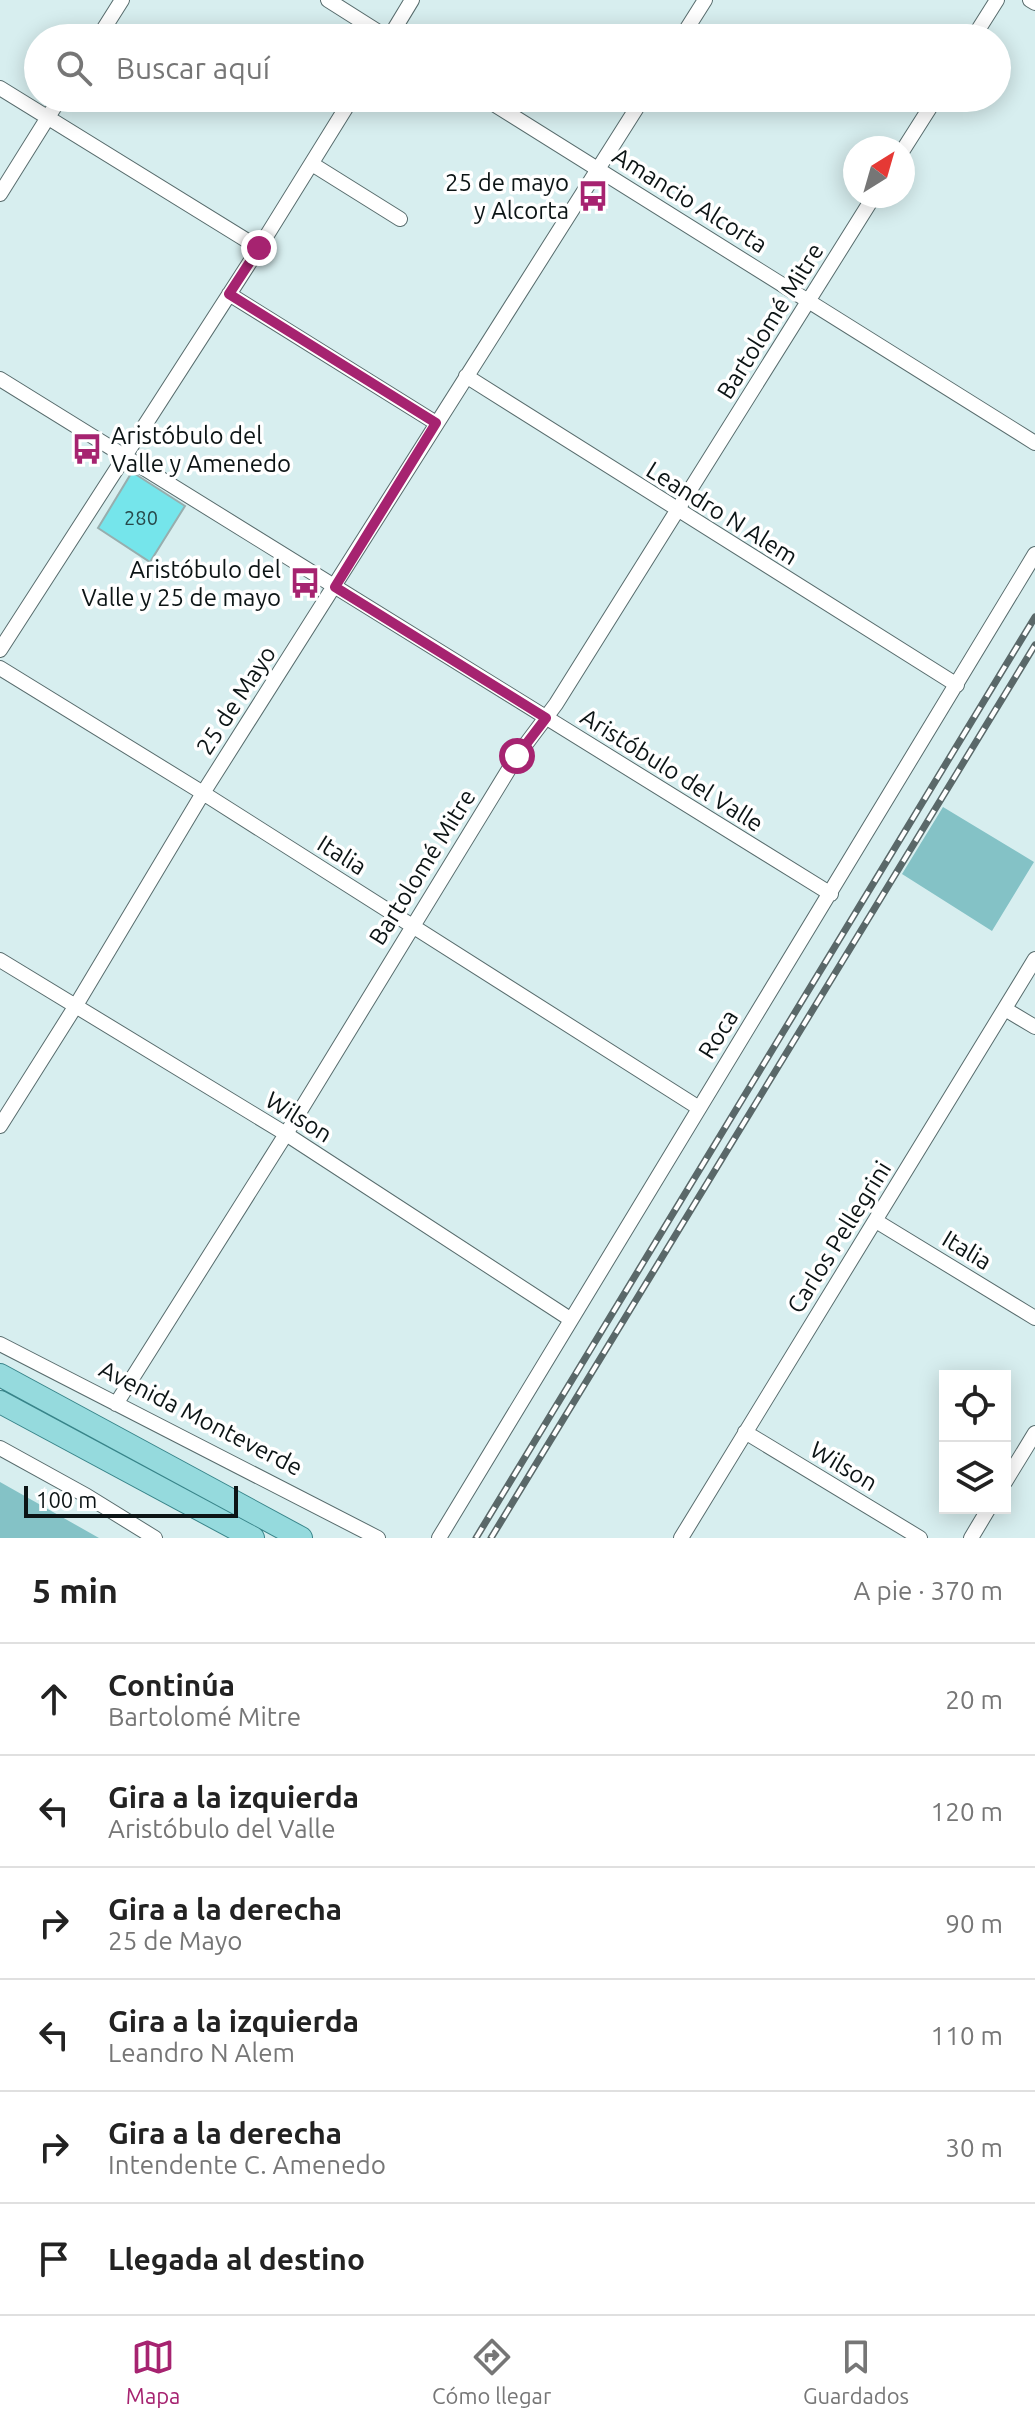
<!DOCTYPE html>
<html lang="es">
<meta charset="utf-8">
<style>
:root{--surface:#fff;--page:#f2f2f2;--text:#222;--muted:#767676;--line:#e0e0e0;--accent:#a62370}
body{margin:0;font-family:Ubuntu,sans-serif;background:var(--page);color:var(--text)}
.controls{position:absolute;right:24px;bottom:24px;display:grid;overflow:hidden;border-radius:0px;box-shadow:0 4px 20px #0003}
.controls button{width:72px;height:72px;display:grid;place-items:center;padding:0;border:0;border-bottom:2px solid var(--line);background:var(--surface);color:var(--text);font:40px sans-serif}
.compass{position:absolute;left:843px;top:136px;width:72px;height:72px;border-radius:50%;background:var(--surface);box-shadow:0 4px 20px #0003;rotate:37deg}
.scale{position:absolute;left:24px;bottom:20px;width:214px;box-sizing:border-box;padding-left:8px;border:4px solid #0c1415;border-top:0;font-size:22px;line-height:28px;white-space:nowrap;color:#0c1415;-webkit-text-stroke:6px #fff;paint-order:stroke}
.stop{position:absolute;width:24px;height:24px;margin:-18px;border:6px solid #a62370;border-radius:50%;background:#fff}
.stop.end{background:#a62370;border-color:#fff;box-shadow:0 2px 8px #0008}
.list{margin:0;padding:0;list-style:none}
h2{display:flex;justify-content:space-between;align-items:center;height:104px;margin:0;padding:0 32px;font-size:34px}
h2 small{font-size:26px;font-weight:400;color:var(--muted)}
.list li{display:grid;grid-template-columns:52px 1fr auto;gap:24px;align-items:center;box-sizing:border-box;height:112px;padding:0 32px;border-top:2px solid var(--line)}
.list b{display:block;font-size:30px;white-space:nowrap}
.list p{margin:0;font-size:26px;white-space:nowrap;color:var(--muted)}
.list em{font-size:26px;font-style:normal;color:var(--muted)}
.icon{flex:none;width:44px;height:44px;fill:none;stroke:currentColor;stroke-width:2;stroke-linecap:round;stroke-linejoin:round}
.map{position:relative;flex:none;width:1035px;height:1538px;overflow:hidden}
.search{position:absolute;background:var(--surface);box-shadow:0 4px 20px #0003;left:24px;right:24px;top:24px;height:88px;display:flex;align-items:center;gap:20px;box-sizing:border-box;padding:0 28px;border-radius:44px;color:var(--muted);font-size:30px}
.sheet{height:776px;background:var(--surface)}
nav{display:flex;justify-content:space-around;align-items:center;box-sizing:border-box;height:112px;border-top:2px solid var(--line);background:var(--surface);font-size:22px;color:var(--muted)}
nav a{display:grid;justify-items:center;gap:4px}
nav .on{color:var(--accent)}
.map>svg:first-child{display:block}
.green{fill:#84c2c6}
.building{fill:#75e5eb;stroke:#97aeae;stroke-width:2}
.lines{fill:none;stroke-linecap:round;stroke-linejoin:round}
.street-casing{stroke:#586c6d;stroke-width:16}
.primary-casing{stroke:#388489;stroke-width:24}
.street{stroke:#fff;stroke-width:14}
.primary{stroke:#95dadd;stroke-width:22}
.rail-casing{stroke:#5a6869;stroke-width:7}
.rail{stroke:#fff;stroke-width:4;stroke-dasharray:12;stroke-linecap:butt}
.route{stroke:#a62370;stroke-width:10}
.labels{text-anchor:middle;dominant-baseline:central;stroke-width:7;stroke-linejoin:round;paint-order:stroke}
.number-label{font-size:20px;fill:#26484a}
.poi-label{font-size:24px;fill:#0c1415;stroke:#fff;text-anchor:end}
.street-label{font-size:24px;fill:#0c1415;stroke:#fff}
</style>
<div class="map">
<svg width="1035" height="1538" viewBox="0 0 1035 1538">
<rect width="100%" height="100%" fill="#d7eeef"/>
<path class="green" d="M943 807 1034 862 992 931 902 874Z
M0 1482 99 1538H0Z"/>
<path class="building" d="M132 472 185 506 150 562 98 528Z"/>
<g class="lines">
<defs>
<path id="street" d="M328 0 388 38
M1030 0 1035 3
M98 38 122 0
M389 38 412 0
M681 38 705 0
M973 38 997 0
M0 88 259 248
M484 98 1035 443
M903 150 936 98
M312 164 400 219
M0 194 60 98
M229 294 436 423
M466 376 957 685
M0 379 831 894
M0 650 259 248 352 98
M0 668 203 793 699 1108
M0 960 286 1134 570 1319
M1005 1009 1035 1027
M0 1126 75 1007 203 793 643 98
M876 1221 1035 1318
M0 1344 378 1538
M116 1404 286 1134 517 756 556 704 874 196
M745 1432 920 1538
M0 1448 87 1496 155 1538
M1005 1482 1035 1433
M439 1538 1035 554
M681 1538 1035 959
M971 1538 989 1508"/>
<path id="primary" d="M0 1375 301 1538
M0 1402 253 1538"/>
</defs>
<use href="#street" class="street-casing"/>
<use href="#primary" class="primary-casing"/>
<use href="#street" class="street"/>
<use href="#primary" class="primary"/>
<defs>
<path id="rail" d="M476 1538 1035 617
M491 1538 1035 645"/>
</defs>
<use href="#rail" class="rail-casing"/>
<use href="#rail" class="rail"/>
</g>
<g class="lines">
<path class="route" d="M259 248 229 294 436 423 335 587 546 718 517 756"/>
</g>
<defs>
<symbol id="bus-bare" viewBox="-9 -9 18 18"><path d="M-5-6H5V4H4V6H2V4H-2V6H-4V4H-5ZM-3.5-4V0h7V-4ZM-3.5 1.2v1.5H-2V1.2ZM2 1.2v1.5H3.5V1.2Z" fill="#a62370" stroke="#fff" stroke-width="2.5" paint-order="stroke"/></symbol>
</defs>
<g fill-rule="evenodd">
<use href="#bus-bare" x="571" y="174" width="44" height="44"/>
<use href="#bus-bare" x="65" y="427" width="44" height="44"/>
<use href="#bus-bare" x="283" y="561" width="44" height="44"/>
</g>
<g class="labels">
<g class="number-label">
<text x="141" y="517">280</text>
</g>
<g class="poi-label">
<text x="569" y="182">25 de mayo<tspan x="569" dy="28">y Alcorta</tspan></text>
<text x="111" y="435" text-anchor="start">Aristóbulo del<tspan x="111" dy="28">Valle y Amenedo</tspan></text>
<text x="281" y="569">Aristóbulo del<tspan x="281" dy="28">Valle y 25 de mayo</tspan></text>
</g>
<g class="street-label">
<text transform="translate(690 200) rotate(32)">Amancio Alcorta</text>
<text transform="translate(770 321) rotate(-58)">Bartolomé Mitre</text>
<text transform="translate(722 513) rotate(32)">Leandro N Alem</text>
<text transform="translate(236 700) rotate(-57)">25 de Mayo</text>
<text transform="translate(672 770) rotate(32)">Aristóbulo del Valle</text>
<text transform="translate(342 855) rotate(32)">Italia</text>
<text transform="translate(422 867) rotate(-58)">Bartolomé Mitre</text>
<text transform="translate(718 1034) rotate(-58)">Roca</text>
<text transform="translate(299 1117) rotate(32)">Wilson</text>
<text transform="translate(839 1237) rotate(-58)">Carlos Pellegrini</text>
<text transform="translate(967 1250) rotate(31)">Italia</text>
<text transform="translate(201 1418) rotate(27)">Avenida Monteverde</text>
<text transform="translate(844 1466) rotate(31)">Wilson</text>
</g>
</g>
</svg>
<div class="controls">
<button><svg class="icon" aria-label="locate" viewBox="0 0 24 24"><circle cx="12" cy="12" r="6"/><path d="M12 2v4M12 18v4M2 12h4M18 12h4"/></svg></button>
<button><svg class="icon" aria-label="layers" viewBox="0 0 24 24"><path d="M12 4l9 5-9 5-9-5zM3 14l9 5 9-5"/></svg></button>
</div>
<svg class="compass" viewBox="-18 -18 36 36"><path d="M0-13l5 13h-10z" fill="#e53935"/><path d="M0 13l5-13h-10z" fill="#767676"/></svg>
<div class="scale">100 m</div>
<div class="stop" style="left:517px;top:756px"></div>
<div class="stop end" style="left:259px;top:248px"></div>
<div class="search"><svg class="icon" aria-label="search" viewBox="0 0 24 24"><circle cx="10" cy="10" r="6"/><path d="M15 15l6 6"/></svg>Buscar aquí</div>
</div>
<section class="sheet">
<h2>5 min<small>A pie · 370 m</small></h2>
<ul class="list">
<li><svg class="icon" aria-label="ahead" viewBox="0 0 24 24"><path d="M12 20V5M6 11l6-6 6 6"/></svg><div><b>Continúa</b><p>Bartolomé Mitre</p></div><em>20 m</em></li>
<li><svg class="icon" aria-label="left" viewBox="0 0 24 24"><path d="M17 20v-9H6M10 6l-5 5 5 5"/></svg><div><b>Gira a la izquierda</b><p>Aristóbulo del Valle</p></div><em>120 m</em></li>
<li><svg class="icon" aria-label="right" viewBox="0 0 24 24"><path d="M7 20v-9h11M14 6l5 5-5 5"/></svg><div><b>Gira a la derecha</b><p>25 de Mayo</p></div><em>90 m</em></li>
<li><svg class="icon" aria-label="left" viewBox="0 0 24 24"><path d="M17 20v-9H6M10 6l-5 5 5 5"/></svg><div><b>Gira a la izquierda</b><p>Leandro N Alem</p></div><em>110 m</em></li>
<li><svg class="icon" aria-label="right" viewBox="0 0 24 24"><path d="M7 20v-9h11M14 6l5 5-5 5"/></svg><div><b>Gira a la derecha</b><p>Intendente C. Amenedo</p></div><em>30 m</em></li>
<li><svg class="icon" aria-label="arrive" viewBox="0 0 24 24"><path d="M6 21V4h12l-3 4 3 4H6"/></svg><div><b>Llegada al destino</b></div></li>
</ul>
</section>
<nav>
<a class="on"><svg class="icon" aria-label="map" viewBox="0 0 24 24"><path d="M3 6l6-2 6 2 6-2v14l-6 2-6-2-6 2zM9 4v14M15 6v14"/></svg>Mapa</a>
<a><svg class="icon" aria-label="directions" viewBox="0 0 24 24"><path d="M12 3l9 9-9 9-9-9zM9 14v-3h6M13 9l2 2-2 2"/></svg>Cómo llegar</a>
<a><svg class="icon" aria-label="saved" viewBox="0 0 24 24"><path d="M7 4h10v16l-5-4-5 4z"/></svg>Guardados</a>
</nav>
